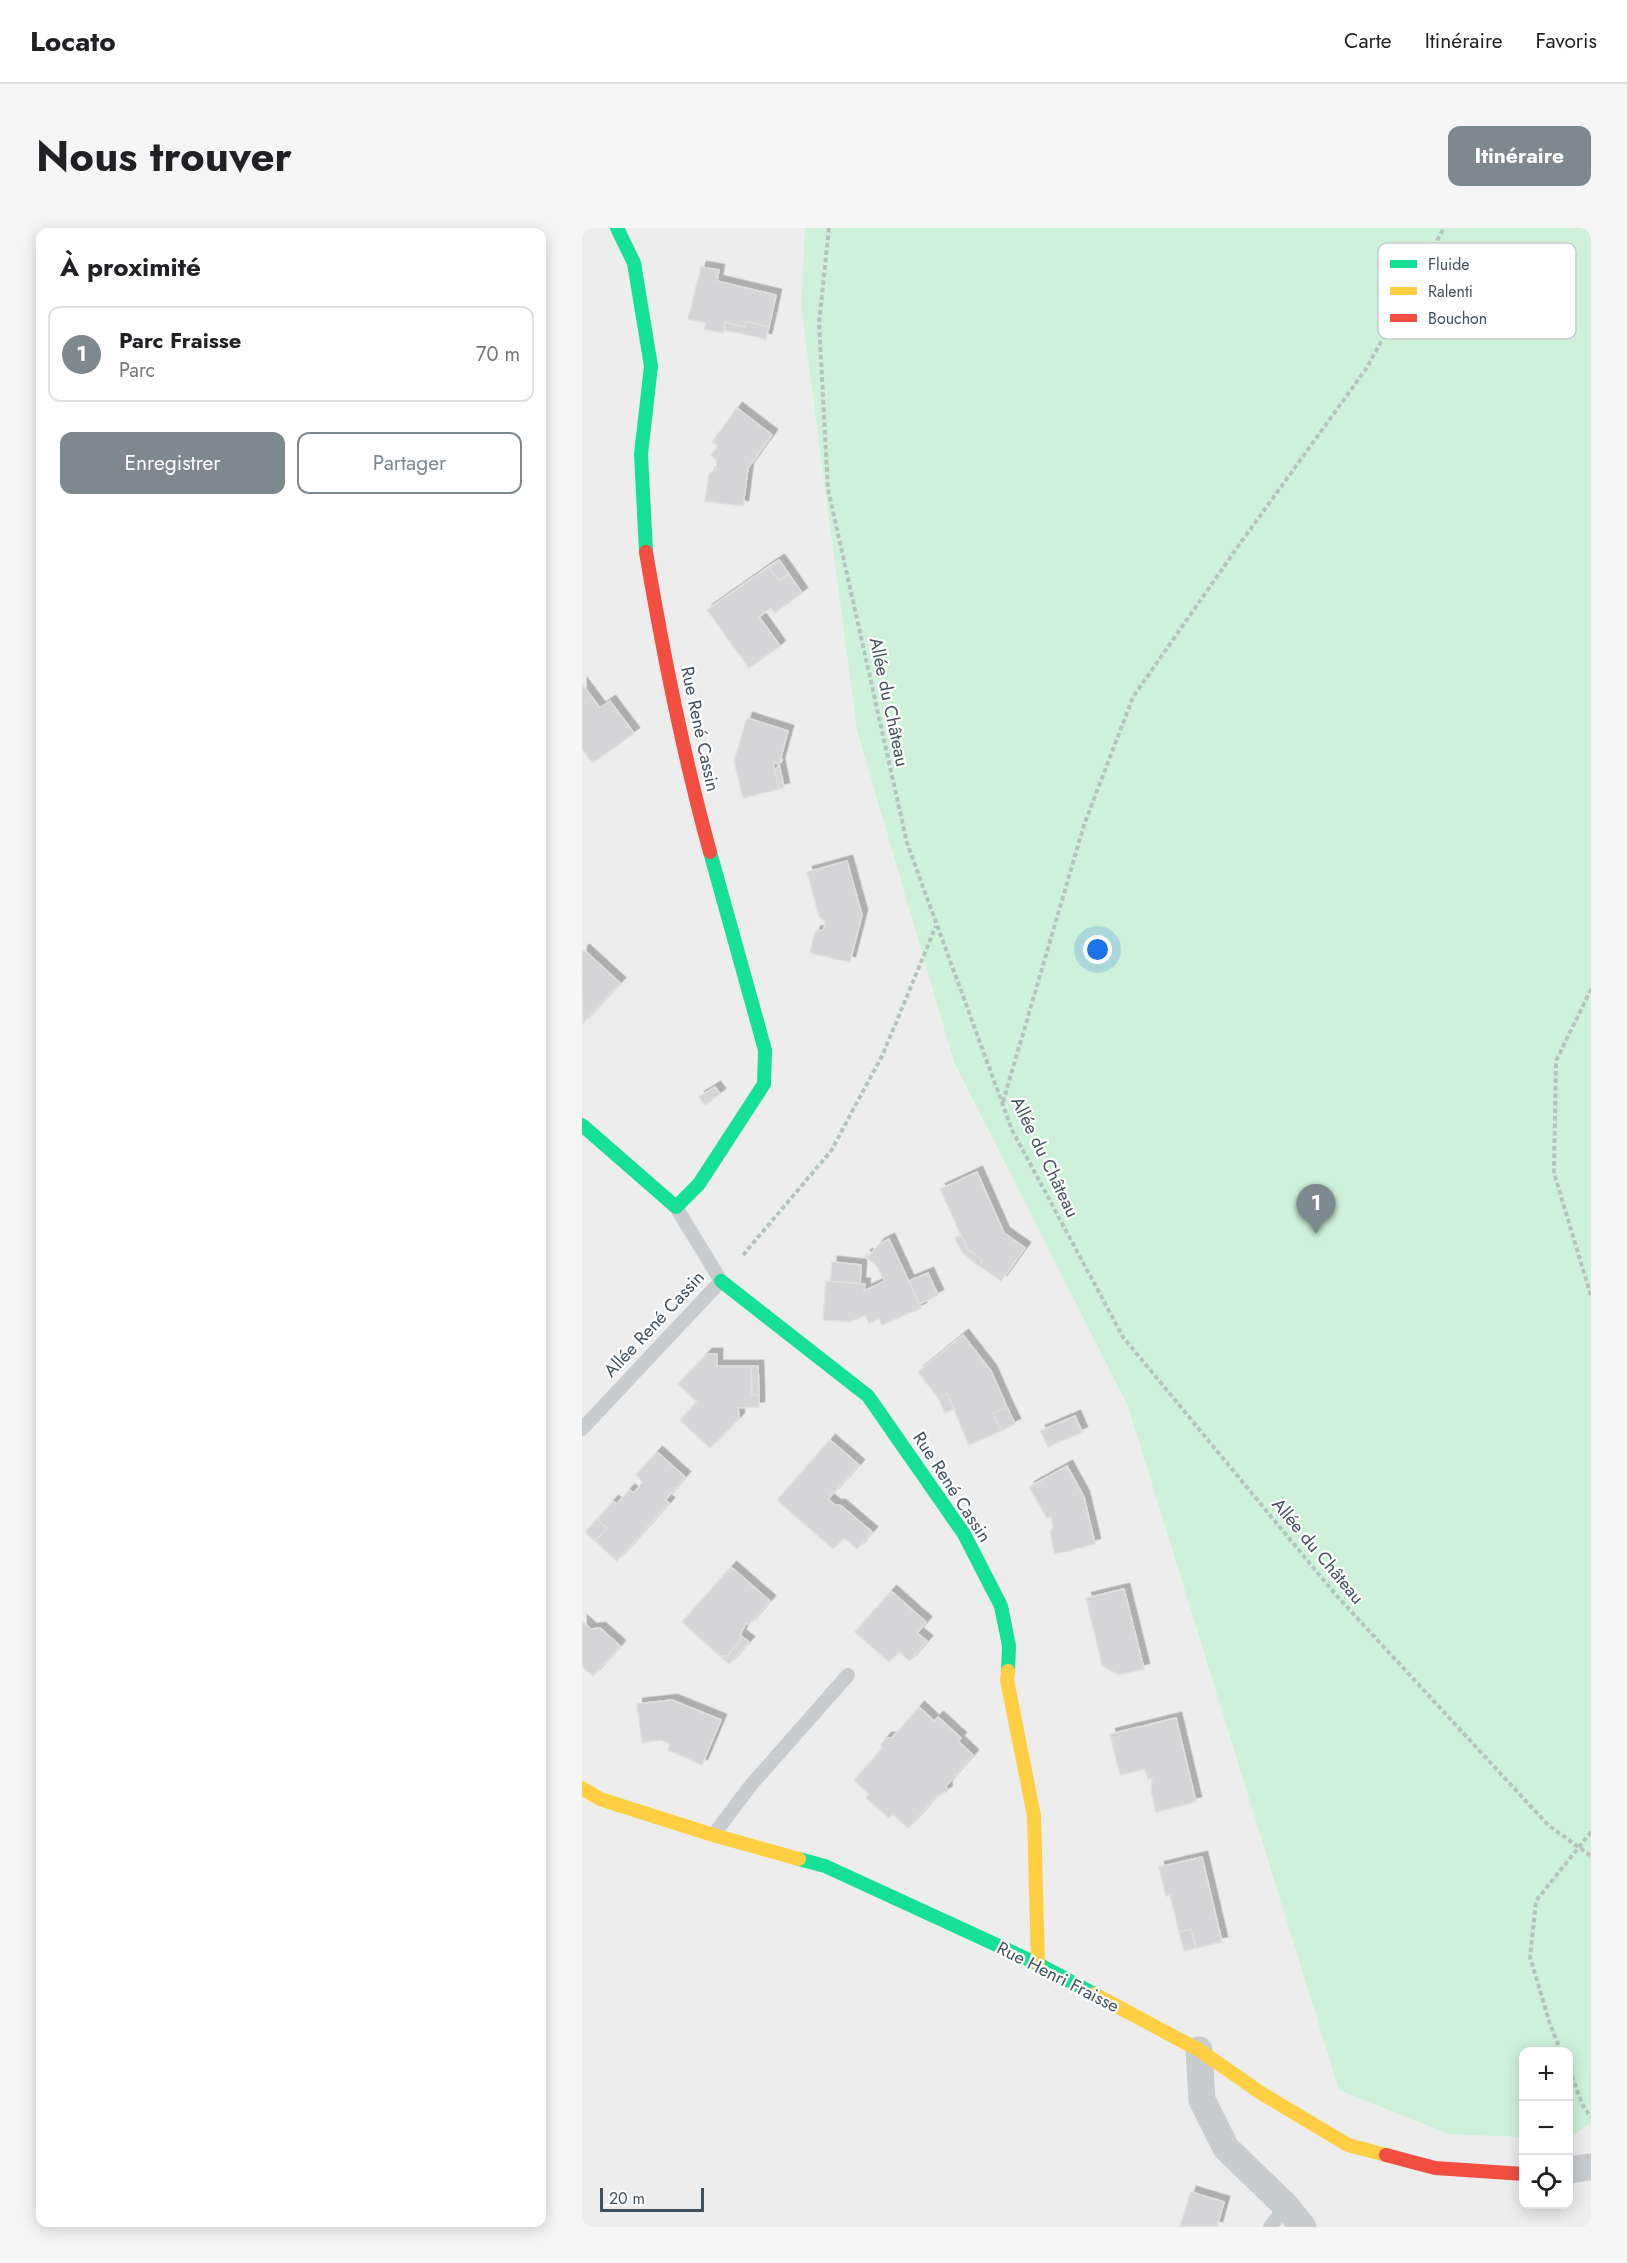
<!DOCTYPE html>
<html lang="fr">
<meta charset="utf-8">
<style>
:root{--surface:#fff;--page:#f6f6f6;--text:#202124;--muted:#757577;--line:#e0e0e0;--accent:#7e888f}
body{margin:0;font-family:Jost,sans-serif;background:var(--page);color:var(--text)}
.controls{position:absolute;right:18px;bottom:18px;display:grid;overflow:hidden;border-radius:12px;box-shadow:0 3px 15px #0003}
.controls button{width:54px;height:54px;display:grid;place-items:center;padding:0;border:0;border-bottom:2px solid var(--line);background:var(--surface);color:var(--text);font:30px sans-serif}
.scale{position:absolute;left:18px;bottom:15px;width:104px;box-sizing:border-box;padding-left:6px;border:3px solid #42515c;border-top:0;font-size:16px;line-height:21px;white-space:nowrap;color:#42515c;-webkit-text-stroke:4px #fff;paint-order:stroke}
.you{position:absolute;left:516px;top:722px;width:21px;height:21px;margin:-15px;border:4px solid #fff;border-radius:50%;background:#1a73e8;box-shadow:0 0 0 9px #1a73e833}
.badge{display:grid;place-items:center;width:39px;height:39px;border-radius:50%;background:var(--accent);color:#fff;font-size:20px;font-weight:700}
.pin{position:absolute;translate:-50% -50px;filter:drop-shadow(0 2px 3px #0008)}
.pin::after{content:'';position:absolute;top:32px;width:21px;height:18px;background:inherit;clip-path:polygon(0 0,100% 0,50% 100%)}
.list{margin:0;padding:0;list-style:none}
h2{display:flex;justify-content:space-between;align-items:center;height:78px;margin:0;padding:0 24px;font-size:26px}
h2 small{font-size:20px;font-weight:400;color:var(--muted)}
.list li{display:grid;grid-template-columns:39px 1fr auto;gap:18px;align-items:center;box-sizing:border-box;height:96px;margin:0 12px 12px;padding:0 12px;border:2px solid var(--line);border-radius:12px}
.list b{display:block;font-size:22px;white-space:nowrap}
.list p{margin:0;font-size:20px;white-space:nowrap;color:var(--muted)}
.list em{font-size:20px;font-style:normal;color:var(--muted)}
.actions{display:flex;gap:12px;padding:18px 24px}
.actions a{flex:1;padding:14px 0;border:2px solid var(--accent);border-radius:12px;text-align:center;font-size:21px;color:var(--accent)}
.actions .main{background:var(--accent);color:#fff}
.icon{flex:none;width:33px;height:33px;fill:none;stroke:currentColor;stroke-width:2;stroke-linecap:round;stroke-linejoin:round}
.map{position:relative;flex:none;width:1009px;height:1999px;overflow:hidden;border-radius:12px}
header{display:flex;align-items:center;gap:36px;box-sizing:border-box;height:84px;padding:0 30px;background:var(--surface);border-bottom:2px solid var(--line)}
header strong{font-size:28px}
nav{display:flex;gap:33px;margin-inline-start:auto;font-size:21px}
.intro{display:flex;align-items:center;justify-content:space-between;box-sizing:border-box;height:144px;padding:0 36px}
h1{margin:0;font-size:42px}
.button{padding:15px 27px;border-radius:12px;background:var(--accent);color:#fff;font-size:21px;font-weight:700}
main{display:flex;gap:36px;padding:0 36px}
aside{flex:1;background:var(--surface);border-radius:12px;box-shadow:0 3px 15px #0003}
.map>svg:first-child{display:block}
.green{fill:#cef1d9}
.building{fill:#d5d5d7;stroke:#dfdfe0;stroke-width:1.5;filter:url(#shadow)}
.lines{fill:none;stroke-linecap:round;stroke-linejoin:round}
.path{stroke:#b4c3be;stroke-width:4;stroke-dasharray:4.5 3;stroke-linecap:butt}
.lane{stroke:#c8cccf;stroke-width:14}
.street{stroke:#c8cccf;stroke-width:27}
.fast{stroke:#16e098;stroke-width:14}
.slow{stroke:#ffcf43;stroke-width:14}
.jam{stroke:#f24e42;stroke-width:14}
.labels{text-anchor:middle;dominant-baseline:central;stroke-width:4.5;stroke-linejoin:round;paint-order:stroke}
.street-label{font-size:18px;fill:#42515c;stroke:#fff}
.key{fill:#fff;stroke:#c6cbce;stroke-width:1.5}
.key-label{font-size:16px;fill:#42515c}
</style>
<header>
<strong>Locato</strong>
<nav><a>Carte</a><a>Itinéraire</a><a>Favoris</a></nav>
</header>
<div class="intro"><h1>Nous trouver</h1><a class="button">Itinéraire</a></div>
<main>
<aside>
<h2>À proximité<small></small></h2>
<ul class="list">
<li><span class="badge">1</span><div><b>Parc Fraisse</b><p>Parc</p></div><em>70 m</em></li>
</ul>
<div class="actions"><a class="main">Enregistrer</a><a>Partager</a></div>
</aside>
<div class="map">
<svg width="1009" height="1999" viewBox="0 0 1009 1999">
<defs>
<filter id="shadow"><feDropShadow dx="5.5" dy="-5.5" stdDeviation="0" flood-color="#0004"/></filter>
</defs>
<rect width="100%" height="100%" fill="#eeeded"/>
<path class="green" d="M223 0H1009V1895L987 1910V1824H942L941 1909 867 1906 757 1862 546 1178 372 834 275 502 219 78Z"/>
<path class="building" d="M119 39 137 42 135 53 194 67 187 99 164 93 163 99 143 94 141 105 122 101 124 95 106 91Z
M164 93 187 99 184 111 142 102 143 94 163 99Z
M155 180 190 207 166 240 161 278 123 273 127 246 134 240 135 233 129 227 136 218 130 214Z
M197 332 207 346 197 353 186 339Z
M186 339 197 353 207 346 220 365 193 385 189 380 177 389 198 418 167 440 125 382Z
M0 456 18 480 28 473 52 505 11 535 0 521Z
M165 490 206 503 197 536 191 534 197 561 161 570 152 533Z
M197 536 202 560 197 561 193 545Z
M265 633 280 687 268 734 228 725 233 704 242 702 243 694 237 688 225 644Z
M2 722 38 755 1 795 0 724Z
M133 859 138 866 123 877 117 869Z
M395 944 422 1005 443 1020 419 1053 397 1038 401 1032 386 1022 358 961Z
M379 1007 386 1022 401 1032 397 1038 381 1025 373 1010Z
M307 1011 339 1080 300 1097 297 1091 287 1096 284 1087 268 1094 241 1092 244 1053 283 1056 282 1063 303 1053 295 1038 283 1028 285 1026 287 1028 297 1016Z
M250 1034 279 1037 278 1056 248 1053Z
M346 1045 356 1067 337 1076 327 1053Z
M381 1107 409 1143 425 1179 411 1185 419 1203 387 1217 365 1165 357 1171 336 1144Z
M125 1126H135V1138H169L170 1167H177V1179L156 1180 157 1190 128 1220 98 1192 115 1174 96 1156Z
M169 1138H176L177 1167H170Z
M365 1165 372 1181 363 1185 357 1171Z
M425 1179 433 1196 419 1203 411 1185Z
M493 1188 500 1204 466 1219 458 1203Z
M248 1212 277 1237 246 1271 253 1277H258L290 1304 275 1321 262 1310 251 1321 195 1272Z
M75 1224 103 1249 83 1272 87 1275 35 1333 13 1313 25 1300 15 1291 31 1273 35 1276 47 1262 52 1265 61 1254 54 1247Z
M485 1238 502 1269 513 1316 473 1326 468 1304 471 1298 469 1288 465 1290 447 1259Z
M15 1291 25 1300 13 1313 3 1304Z
M149 1339 188 1373 167 1397 164 1395 158 1407V1414L145 1428H138L100 1394Z
M542 1361 562 1441 536 1447 520 1437 504 1370Z
M309 1363 344 1394 335 1405 345 1413 328 1433 317 1424 307 1434 273 1404Z
M0 1393 9 1401 18 1400 38 1418 11 1448 0 1438Z
M158 1407 167 1414 147 1436 138 1428H145L158 1414Z
M90 1472 139 1492 120 1537 86 1522 88 1516 79 1512 60 1515 55 1476Z
M337 1479 352 1493 356 1489 379 1510 376 1513 391 1527 364 1558 365 1563 353 1570 326 1600 311 1586 307 1590 284 1570 287 1566 272 1552 300 1521 299 1516 304 1510H310Z
M594 1490 614 1574 574 1584 569 1563 570 1550 566 1551 563 1541 538 1547 528 1506Z
M620 1629 640 1714 614 1720 609 1701 597 1704 588 1667 584 1668 577 1639Z
M609 1701 614 1720 602 1723 597 1704Z
M609 1964 642 1974 635 1999H598Z"/>
<g class="lines">
<path class="path" d="M247 0 237 95 246 261 325 615 430 902 541 1109 753 1366 966 1597 1009 1628
M1009 761 974 833 972 945 1009 1068
M421 874 502 597 551 469 657 317 784 141 862 0
M161 1027 249 923 301 826 354 698
M979 1824 968 1796 948 1729 954 1673 1009 1604
M987 1841 1001 1878 1009 1889"/>
<path class="lane" d="M0 1201 139 1053 94 979
M132 1606 169 1557 266 1447
M688 1999 704 1978"/>
<path class="street" d="M617 1822 620 1872 644 1920 704 1978 721 1999
M987 1942 1009 1939"/>
<path class="fast" d="M35 0 52 35 69 138 59 226 64 324
M0 897 94 979 117 956 182 856 183 822 128 624
M139 1053 286 1168 382 1306 419 1378 427 1418 426 1443
M217 1631 243 1638 456 1736 512 1766"/>
<path class="slow" d="M426 1443 425 1452 452 1588 456 1736
M0 1560 18 1571 131 1607 217 1631
M512 1766 617 1822 679 1865 766 1917 804 1927"/>
<path class="jam" d="M64 324C81 425 101 526 128 624
M804 1927 853 1940 942 1946"/>
</g>
<g class="labels">
<g class="street-label">
<text transform="translate(307 474) rotate(78)">Allée du Château</text>
<text transform="translate(118 501) rotate(78)">Rue René Cassin</text>
<text transform="translate(463 929) rotate(64)">Allée du Château</text>
<text transform="translate(72 1096) rotate(-47)">Allée René Cassin</text>
<text transform="translate(370 1259) rotate(57)">Rue René Cassin</text>
<text transform="translate(736 1323) rotate(50)">Allée du Château</text>
<text transform="translate(476 1749) rotate(27)">Rue Henri Fraisse</text>
</g>
</g>
<rect x="796" y="15" width="198" height="96" rx="9" class="key"/>
<rect x="808" y="32" width="27" height="8" fill="#16e098"/>
<rect x="808" y="59" width="27" height="8" fill="#ffcf43"/>
<rect x="808" y="86" width="27" height="8" fill="#f24e42"/>
<g class="key-label">
<text x="846" y="42">Fluide</text>
<text x="846" y="69">Ralenti</text>
<text x="846" y="96">Bouchon</text>
</g>
</svg>
<div class="controls">
<button>+</button>
<button>−</button>
<button><svg class="icon" aria-label="locate" viewBox="0 0 24 24"><circle cx="12" cy="12" r="6"/><path d="M12 2v4M12 18v4M2 12h4M18 12h4"/></svg></button>
</div>
<div class="scale">20 m</div>
<div class="you"></div>
<div class="pin badge" style="left:734px;top:1006px">1</div>
</div>
</main>
